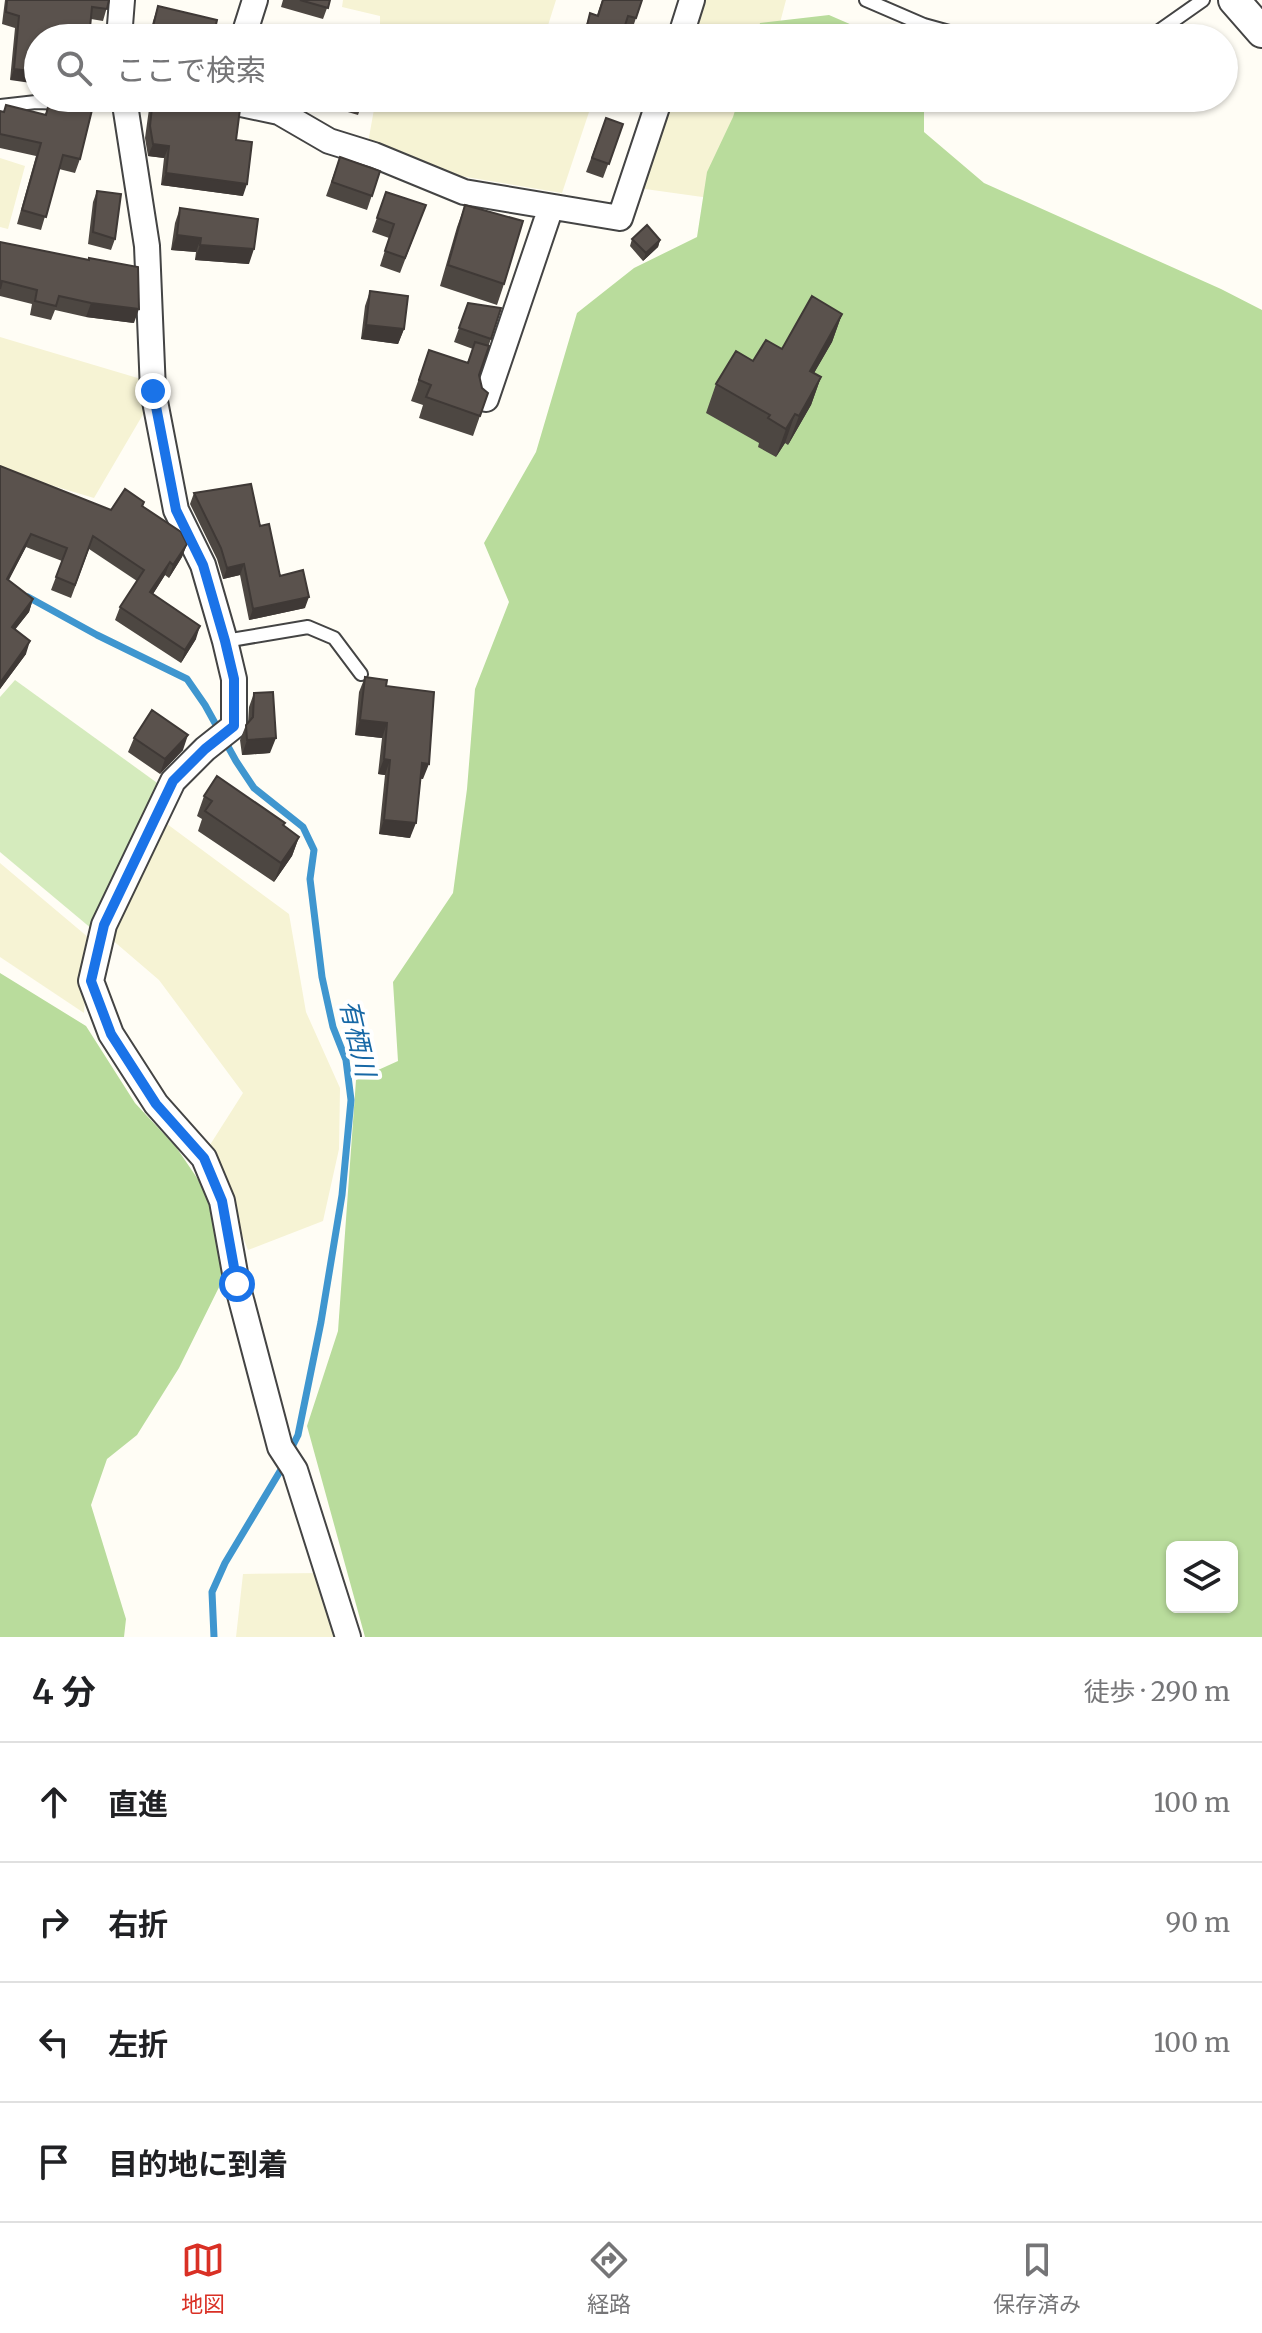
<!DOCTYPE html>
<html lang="ja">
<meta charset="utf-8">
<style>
:root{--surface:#fff;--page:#f2f2f2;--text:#202124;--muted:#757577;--line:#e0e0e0;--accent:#d93025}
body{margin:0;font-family:Merriweather,"Noto Sans JP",serif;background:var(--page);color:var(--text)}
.controls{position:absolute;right:24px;bottom:24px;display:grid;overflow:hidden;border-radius:12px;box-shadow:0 2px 6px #0004}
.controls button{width:72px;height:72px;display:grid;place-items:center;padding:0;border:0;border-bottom:2px solid var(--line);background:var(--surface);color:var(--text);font:40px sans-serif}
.stop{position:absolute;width:24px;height:24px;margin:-18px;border:6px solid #1a73e8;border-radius:50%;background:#fff}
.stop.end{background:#1a73e8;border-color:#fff;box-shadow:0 2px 8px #0008}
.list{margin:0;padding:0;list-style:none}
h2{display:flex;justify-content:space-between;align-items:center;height:104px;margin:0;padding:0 32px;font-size:34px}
h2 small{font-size:26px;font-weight:400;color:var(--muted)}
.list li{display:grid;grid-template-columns:52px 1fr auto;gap:24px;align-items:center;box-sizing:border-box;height:120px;padding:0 32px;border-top:2px solid var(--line)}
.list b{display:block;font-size:30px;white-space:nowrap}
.list em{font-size:26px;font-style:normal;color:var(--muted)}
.icon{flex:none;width:44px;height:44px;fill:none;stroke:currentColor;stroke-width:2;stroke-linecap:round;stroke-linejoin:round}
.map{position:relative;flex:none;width:1262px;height:1637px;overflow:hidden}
.search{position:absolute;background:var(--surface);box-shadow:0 2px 6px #0004;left:24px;right:24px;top:24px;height:88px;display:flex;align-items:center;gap:20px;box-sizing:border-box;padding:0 28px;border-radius:44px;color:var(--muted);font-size:30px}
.sheet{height:584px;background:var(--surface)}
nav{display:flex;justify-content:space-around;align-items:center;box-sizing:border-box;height:112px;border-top:2px solid var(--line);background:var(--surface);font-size:22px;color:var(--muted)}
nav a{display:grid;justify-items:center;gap:4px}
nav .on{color:var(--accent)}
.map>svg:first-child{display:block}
.farmland{fill:#f6f3d4}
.green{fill:#d5ebbd}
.forest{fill:#b9dc9c;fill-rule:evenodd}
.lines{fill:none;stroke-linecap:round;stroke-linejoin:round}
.stream{stroke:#3f96cf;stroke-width:7}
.service-casing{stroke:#444;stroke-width:16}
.minor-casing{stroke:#444;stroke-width:28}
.tertiary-casing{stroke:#444;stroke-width:34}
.service{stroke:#fff;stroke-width:12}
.minor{stroke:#fff;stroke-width:24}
.tertiary{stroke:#fff;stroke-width:30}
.wall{fill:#4d4742}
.shaded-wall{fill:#3f3936}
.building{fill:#5a524d;stroke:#3f3936;stroke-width:2}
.route{stroke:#1a73e8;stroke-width:10}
.labels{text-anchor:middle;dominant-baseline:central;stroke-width:8;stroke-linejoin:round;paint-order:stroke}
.water-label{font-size:26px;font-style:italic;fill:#1768a6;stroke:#fff}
</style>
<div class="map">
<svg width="1262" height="1637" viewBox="0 0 1262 1637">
<rect width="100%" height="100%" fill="#fffdf5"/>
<path class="farmland" d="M343 0H556L544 38H380V16L342 7Z
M700 0H786L776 38H688Z
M376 98H579L592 103 562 193 454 175 368 143Z
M668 98H759L731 201 638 188Z
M0 158 25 166 8 229 0 227Z
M0 337 141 379 145 411 94 498 0 470Z
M163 821 289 914 306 1012 340 1088 339 1149 323 1221 248 1250 208 1148 243 1093 159 980 110 938Z
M0 863 89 938 84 1013 0 957Z
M320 1573 340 1637H236L243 1574Z"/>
<path class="green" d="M15 680 160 785 92 929 0 852V697Z"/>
<path class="forest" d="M829 15 882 38H756L760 23Z
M739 98H924V132L984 183 1221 289 1262 310V1637H365L307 1426 338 1331 356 1080 398 1061 393 982 453 893 467 789 475 689 509 602 484 543 536 452 577 313 634 268 697 237 707 172 733 117ZM1172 1547H1232V1607H1172Z
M0 973 86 1026 135 1103 176 1147 208 1194 229 1267 179 1368 137 1435 107 1459 91 1505 126 1619 124 1637H0Z"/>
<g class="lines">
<path class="stream" d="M28 597 97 635 187 679 205 705 236 761 254 788 303 827 314 850 310 879 322 977 333 1027 346 1060 351 1100 342 1195 321 1322 298 1435 290 1451
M214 1637 212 1592 225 1563 285 1463"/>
<defs>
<path id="service" d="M866 0 924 25 971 38
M1149 38 1203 0
M0 106 36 102 92 104 118 98
M225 641 308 627 334 638 361 674"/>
<path id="minor" d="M119 38 122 0
M243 38 255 0
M680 38 692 0
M124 98 147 246 153 391 176 510 203 565 225 641 234 679V726L205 749 173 781 104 925 91 981 111 1034 156 1104 204 1158 222 1201 237 1284 280 1447 295 1470 348 1637
M213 98 279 112 329 141 374 155 464 192 620 218 660 98
M486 399 551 207"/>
<path id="tertiary" d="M1234 0 1262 32"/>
</defs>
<use href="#service" class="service-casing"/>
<use href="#minor" class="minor-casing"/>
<use href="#tertiary" class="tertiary-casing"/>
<use href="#service" class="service"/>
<use href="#minor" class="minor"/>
<use href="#tertiary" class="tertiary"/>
</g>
<path class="wall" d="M5 0H109L103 21 91 19 38 38 10 80 15 28 2 24Z
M283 0H330L323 19 281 7Z
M602 0H642L631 33 624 30 621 38H582L590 13 597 15Z
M158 6 213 38H149L153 21Z
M153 98 236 140 243 196 161 185 164 158 148 156 145 138 149 109Z
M300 98H364L358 115Z
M50 99 80 159 75 173 59 169 41 230 17 224 36 156 0 148V111L4 112 6 105 45 115Z
M606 118 623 124 603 178 586 172Z
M340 157 380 171 367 210 326 196Z
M97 191 115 239 111 250 88 244 93 202Z
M386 192 426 205 400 273 380 266 389 238 372 232Z
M465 205 504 284 497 305 440 286 457 227Z
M180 208 249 264 195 260 196 252 171 250 175 223Z
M632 239 660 240 658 247 643 261 630 246Z
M0 242 134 323 86 317 55 310 51 320 30 315 32 304 0 296Z
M370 291 404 329 398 344 361 339 365 306Z
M468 303 501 308 479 375 482 388 488 393 473 436 419 418 423 405 411 401 429 350 467 363 473 349 454 342Z
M842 314 832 342 814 373 821 377 811 405 788 445 785 443 776 457 758 447 759 443 706 413 716 384 753 361 782 349Z
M0 466 111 510 144 502 143 507 187 544 182 557 169 578 165 575 153 594 196 639 181 663 115 620 120 607 137 581 89 549 71 598 51 590 62 561 26 547 9 580 33 599 29 612 15 629 26 654 0 689Z
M194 493 260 526 280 576 305 608 249 620 240 575 223 579 217 559 190 504Z
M365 677 386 686 423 779 420 778 410 838 379 834 385 775 378 774 382 738 355 735 359 692Z
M254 693 270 753 242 755 240 740 246 725 248 723 249 707Z
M134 738 183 750 160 774 128 752Z
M204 796 285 823 283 826 299 837 292 856 274 882 198 831 202 819 197 816Z"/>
<path class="shaded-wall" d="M14 69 38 72V84L10 80Z
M153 144 169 146 164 158 148 156Z
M166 173 247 184 243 196 161 185Z
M177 235 201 238 196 252 171 250Z
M660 240 658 247 643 261 646 253Z
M200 245 254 249 249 264 195 260Z
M91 303 139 309 134 323 86 317Z
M842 314 832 342 799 399 810 371Z
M366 325 404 329 398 344 361 339Z
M821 377 811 405 788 445 799 416Z
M795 414 785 443 776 457 786 429Z
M31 534 26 547 2 592 7 579Z
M187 544 182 557 169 578 173 565Z
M170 562 165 575 146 605 150 592Z
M244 564 240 575 223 579 227 568Z
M309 597 305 608 249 620 253 609Z
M33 599 29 612 7 640 12 627Z
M200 626 196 639 181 663 185 650Z
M30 641 26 654 0 689V683Z
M360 720 387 723 382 738 355 735Z
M188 735 183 750 160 774 165 759Z
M276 738 270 753 242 755 247 740Z
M384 759 390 760 385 775 378 774Z
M422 763 429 764 423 779 416 778Z
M384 820 416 823 410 838 379 834Z
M299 837 292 856 274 882 281 863Z"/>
<path class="building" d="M7 0H109L107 9 92 7 89 38H38V72L14 69 19 16 6 12Z
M300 0H330L328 8Z
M603 0H642L636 18 628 16 621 38H584L590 13 598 16Z
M158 6 217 20 213 38H176L177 37 152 31Z
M153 98H162L240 109 236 140 252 142 247 184 166 173 169 146 153 144 150 126Z
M50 99 92 110 80 159 63 155 46 217 22 210 41 143 0 134V111L4 112 6 105 46 115Z
M606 118 623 124 609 164 592 158Z
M340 157 380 171 372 196 332 182Z
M97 191 121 194 115 239 93 232Z
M386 192 426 205 405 258 385 251 394 224 377 218Z
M465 205 523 221 504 284 448 265Z
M180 208 258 219 254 249 200 245 201 238 177 235Z
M647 225 660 240 646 253 632 239Z
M0 242 89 260V258L138 267 139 309 91 303 59 296 56 306 35 301 37 290 2 281 0 289Z
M370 291 408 296 404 329 366 325Z
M812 296 842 314 810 371 821 377 799 416 795 414 786 429 768 418 770 415 716 384 736 351 753 361 766 340 782 349Z
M468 303 501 308 491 339 459 328Z
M475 342 489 346 479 375 482 388 488 393 480 416 426 397 431 385 419 380 429 350 468 363Z
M0 466 111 510 125 489 144 502 142 506 181 532 187 544 173 565 170 562 150 592 200 626 185 650 120 607 144 570 93 536 75 585 56 577 67 548 31 534 7 579 33 599 12 627 30 641 0 683Z
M251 484 260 526 269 524 280 576 303 570 309 597 253 609 244 564 227 568 221 548 194 493Z
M365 677 387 680 386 686 434 692 429 764 422 763 416 823 384 820 390 760 384 759 387 723 360 720Z
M273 692 276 738 247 740 246 725 253 717 254 693Z
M152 710 188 735 165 759 134 738Z
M217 776 285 823 283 825 299 837 281 863 205 811 212 801 204 796Z"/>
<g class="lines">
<path class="route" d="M153 391 176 510 203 565 225 641 234 679V726L205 749 173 781 104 925 91 981 111 1034 156 1104 204 1158 222 1201 237 1284"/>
</g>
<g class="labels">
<g class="water-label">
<text transform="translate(358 1038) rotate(77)">有栖川</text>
</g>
</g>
</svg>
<div class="controls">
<button><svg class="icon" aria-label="layers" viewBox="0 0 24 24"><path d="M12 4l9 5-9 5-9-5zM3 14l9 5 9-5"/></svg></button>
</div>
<div class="stop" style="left:237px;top:1284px"></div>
<div class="stop end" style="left:153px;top:391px"></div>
<div class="search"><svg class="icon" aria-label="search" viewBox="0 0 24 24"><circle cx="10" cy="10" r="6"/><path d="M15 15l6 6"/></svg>ここで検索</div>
</div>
<section class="sheet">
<h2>4 分<small>徒歩 · 290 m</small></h2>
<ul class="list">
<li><svg class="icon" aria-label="ahead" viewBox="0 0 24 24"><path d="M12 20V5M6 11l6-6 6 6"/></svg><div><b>直進</b></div><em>100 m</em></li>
<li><svg class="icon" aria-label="right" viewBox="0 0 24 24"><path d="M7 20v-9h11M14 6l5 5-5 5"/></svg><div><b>右折</b></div><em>90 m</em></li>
<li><svg class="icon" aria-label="left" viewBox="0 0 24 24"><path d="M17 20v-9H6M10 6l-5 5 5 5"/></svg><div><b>左折</b></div><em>100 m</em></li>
<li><svg class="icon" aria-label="arrive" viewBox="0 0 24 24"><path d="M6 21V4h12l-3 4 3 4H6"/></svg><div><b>目的地に到着</b></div></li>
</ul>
</section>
<nav>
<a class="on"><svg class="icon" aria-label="map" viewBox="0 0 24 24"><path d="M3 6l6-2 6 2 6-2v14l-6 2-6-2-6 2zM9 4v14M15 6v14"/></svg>地図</a>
<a><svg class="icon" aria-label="directions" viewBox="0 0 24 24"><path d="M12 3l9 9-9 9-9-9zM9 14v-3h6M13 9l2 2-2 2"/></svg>経路</a>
<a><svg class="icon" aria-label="saved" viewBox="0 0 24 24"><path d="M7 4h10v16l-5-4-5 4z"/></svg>保存済み</a>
</nav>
